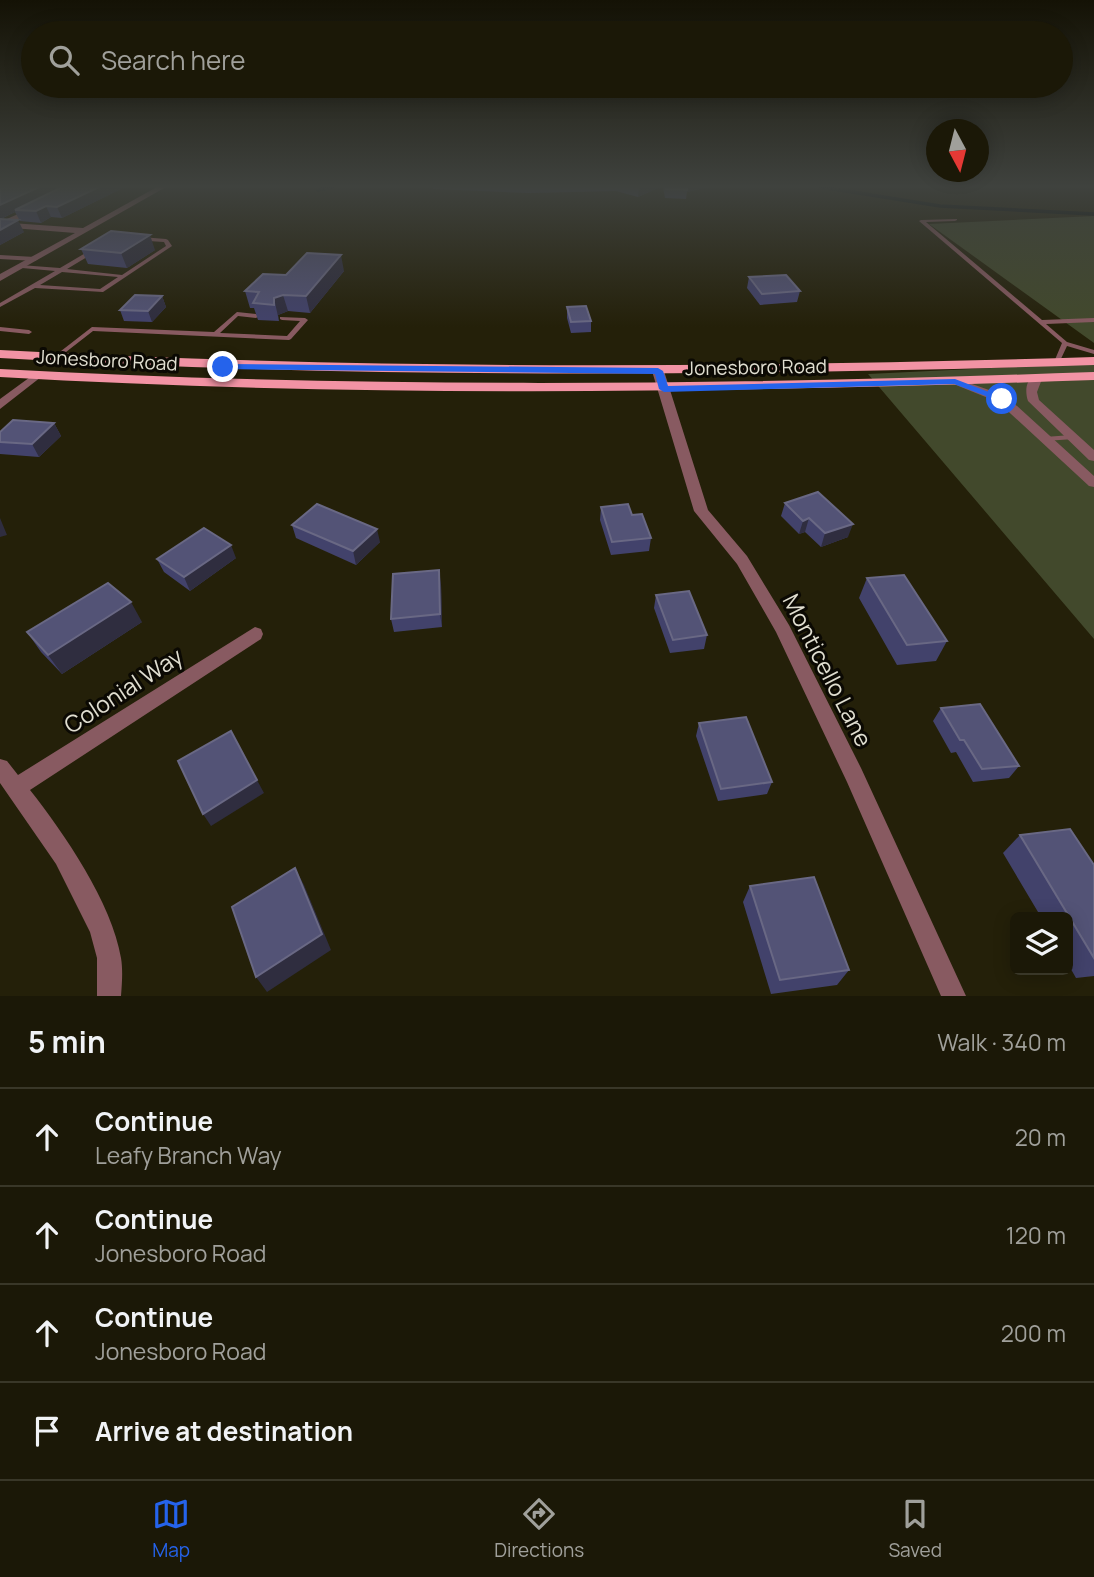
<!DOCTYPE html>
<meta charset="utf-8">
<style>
:root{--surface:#1b1807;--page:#282515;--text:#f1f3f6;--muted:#a0a09b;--line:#393728;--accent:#2563eb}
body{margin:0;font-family:Manrope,sans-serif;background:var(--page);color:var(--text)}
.controls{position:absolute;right:21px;bottom:21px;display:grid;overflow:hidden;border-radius:10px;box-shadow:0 4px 18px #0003}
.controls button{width:63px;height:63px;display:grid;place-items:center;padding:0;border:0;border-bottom:2px solid var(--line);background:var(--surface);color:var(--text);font:35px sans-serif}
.compass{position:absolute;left:926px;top:119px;width:63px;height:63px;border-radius:50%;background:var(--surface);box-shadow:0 4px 18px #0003;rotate:173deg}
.stop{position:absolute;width:21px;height:21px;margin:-16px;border:5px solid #2563eb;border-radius:50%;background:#fff}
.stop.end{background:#2563eb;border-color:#fff;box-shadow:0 2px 7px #0008}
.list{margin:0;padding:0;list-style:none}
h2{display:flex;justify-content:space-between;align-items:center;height:91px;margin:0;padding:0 28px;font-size:30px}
h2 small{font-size:23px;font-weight:400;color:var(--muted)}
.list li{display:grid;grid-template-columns:46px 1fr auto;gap:21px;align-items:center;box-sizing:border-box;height:98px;padding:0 28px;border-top:2px solid var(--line)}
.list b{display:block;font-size:26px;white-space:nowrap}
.list p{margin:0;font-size:23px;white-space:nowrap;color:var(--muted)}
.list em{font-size:23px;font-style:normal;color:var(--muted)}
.icon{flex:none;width:38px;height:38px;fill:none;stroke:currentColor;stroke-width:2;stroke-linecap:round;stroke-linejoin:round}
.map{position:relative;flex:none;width:1094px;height:996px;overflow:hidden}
.search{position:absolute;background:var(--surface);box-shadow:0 4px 18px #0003;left:21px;right:21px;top:21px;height:77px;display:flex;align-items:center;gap:18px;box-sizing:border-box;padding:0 24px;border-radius:38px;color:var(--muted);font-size:26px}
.sheet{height:483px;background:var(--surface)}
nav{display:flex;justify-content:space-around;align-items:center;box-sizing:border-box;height:98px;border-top:2px solid var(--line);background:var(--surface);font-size:19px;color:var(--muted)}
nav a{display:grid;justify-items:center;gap:4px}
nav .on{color:var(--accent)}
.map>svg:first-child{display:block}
.green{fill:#42492c}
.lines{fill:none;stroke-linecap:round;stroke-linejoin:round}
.stream{stroke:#00080b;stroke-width:3.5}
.lane{fill:#885a61;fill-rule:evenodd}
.street{fill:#885a61;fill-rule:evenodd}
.primary{fill:#f293a4;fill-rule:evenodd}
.wall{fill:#42426b}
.shaded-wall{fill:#2f2d3f}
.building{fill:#535376;stroke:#696884;stroke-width:2}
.route{fill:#2563eb}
.labels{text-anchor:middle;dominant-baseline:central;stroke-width:6;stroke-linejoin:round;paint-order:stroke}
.street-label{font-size:19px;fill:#e0ded0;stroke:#0b0903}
.near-street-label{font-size:23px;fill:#e0ded0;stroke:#0b0903}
</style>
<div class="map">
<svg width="1094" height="996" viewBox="0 0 1094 996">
<rect width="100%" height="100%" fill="#242009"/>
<path class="green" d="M1094 216V343L929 224Z
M1094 363V639L868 374Z"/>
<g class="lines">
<path class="stream" d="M821 187 940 206 1094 214
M318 190 332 187"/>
<path class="lane" d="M957 219V220L955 221 926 222 1042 320 1094 318V322L1046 324 1067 342 1094 350V354L1067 346 1059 363H1055L1054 362 1062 343 919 221 921 220Z
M116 235 166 239 168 240 172 246 103 292 35 288 0 307V303L55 271 22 268 19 266 20 265 60 268ZM117 239 164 242 166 246 122 275 67 269ZM62 272 118 277 100 289 40 285Z
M0 255 35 257 38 259 35 261 0 259Z
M237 312 256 314 259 316 256 318 238 316 220 333 287 336 300 321 282 320 280 319V317L305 318 308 320 291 339 289 340 93 331 57 359H53L52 358 92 327 214 332Z
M0 327 29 330 32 332 29 334 0 331Z
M1071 435 1075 437 1074 439 1045 441 1041 439 1045 437Z"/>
<path class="street" d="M157 187H166L0 281V274L75 233 0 227V222L34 207H37V211L11 223 83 228Z
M658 368 664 371 708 510 747 556 789 625 861 768 966 996H941L847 782 776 632 737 564 694 511 652 371Z
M37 372 41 373V377L0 409V399Z
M1036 376 1042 379 1037 392 1039 400 1094 450V461L1089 460 1028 401C1025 392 1025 379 1036 376Z
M955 378 1006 396 1094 476V487L1089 486 998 402 951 383V379Z
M255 627 261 629 263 634 261 639 30 790C64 833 112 903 121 958 123 970 122 983 121 996H97V958L90 932 56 864 0 783V759L7 761 18 775Z"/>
<path class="primary" d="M0 350C365 370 729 368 1094 357V365C729 376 365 379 0 358Z
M0 369C365 389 729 385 1094 372V380C729 393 365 398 0 377Z"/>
</g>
<path class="wall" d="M0 187H125L62 218 51 217 41 223 20 221 15 212 1 219 24 232 0 245Z
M433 187H660L638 197 616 191 529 193 433 189Z
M663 187H708L687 192 686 199 665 198Z
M81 249 155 250 127 268 88 264Z
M344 271 310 313 288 311 278 315 279 321 258 320 254 308H250L245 291 286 275Z
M749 277 800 291 797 302 760 305 747 288Z
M162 296 166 307 152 322 124 321 120 310Z
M567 307 591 321V332L571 333 567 318Z
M54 423 61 436 39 457 0 454V432Z
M785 503 848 537 821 547 805 532 799 534 781 516Z
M601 507 632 515 651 538 649 551 611 555 600 520Z
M292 525 380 542 356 565 296 538Z
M236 558 190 591 164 572 157 559Z
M867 578 947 641 936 661 897 665 859 598Z
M441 584 442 627 394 632 391 619Z
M656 595 707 635 704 649 670 653 654 608Z
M142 622 62 674 41 652 27 632Z
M941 708 1019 766 1009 778 973 782 956 752 951 753 933 721Z
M699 723 772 782 767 794 718 801 696 736Z
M1020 835 1094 865V976L1076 978 1068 964V917H1041L1003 853Z
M750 886 849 970 837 985 771 994 743 902Z"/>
<path class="shaded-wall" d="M39 187H66L15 210V212L0 219V205Z
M99 187H125L62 218 57 207Z
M641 187H660L638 197 639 188Z
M686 187H708L687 192V190Z
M46 206 51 217 41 223 36 211Z
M18 220 24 232 0 245V230Z
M150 235 155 250 127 268 121 253Z
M341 255 344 271 310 313 306 296Z
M283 295 288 311 278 315 279 321 274 298Z
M162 296 166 307 152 322 148 311Z
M54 423 61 436 39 457 32 444Z
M0 518 7 535 0 537Z
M809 518 805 532 799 534 803 521Z
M853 524 848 537 821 547 825 533Z
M377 529 380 542 356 565 353 551Z
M231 545 236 558 190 591 184 577Z
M439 570 441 584 442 627 440 614Z
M131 602 142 622 62 674 48 655Z
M257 780 264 793 211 826 203 814Z
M295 868 304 885 331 950 267 992 256 977Z"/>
<path class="building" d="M0 187H39L0 205Z
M62 187H99L57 207 46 206 36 211 15 210Z
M666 187H687V190L666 189Z
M0 219 18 220 0 230Z
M111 231 150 235 121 253 81 249Z
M307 253 341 255 306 296 283 295 274 298V305L253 303 259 292 245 291 263 274 286 275Z
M786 275 800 291 762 294 749 277Z
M135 295 162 296 148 311 120 310Z
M586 306 591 321 571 322 567 307Z
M13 420 54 423 32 444 0 442V432Z
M818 492 853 524 825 533 809 518 803 521 785 503Z
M317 504 377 529 353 551 292 525Z
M628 504 632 515 642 514 651 538 612 542 601 507Z
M204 528 231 545 184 577 157 559Z
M439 570 440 614 391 619 393 574Z
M904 575 947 641 907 645 867 578Z
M108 583 131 602 48 655 27 632Z
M689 591 707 635 673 640 656 595Z
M980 704 1019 766 982 769 964 740H960L941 708Z
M746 717 772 782 721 789 699 723Z
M231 731 257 780 203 814 178 761Z
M1070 829 1094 865V958L1020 835Z
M295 868 322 934 256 977 232 907Z
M814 877 849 970 780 980 750 886Z"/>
<linearGradient id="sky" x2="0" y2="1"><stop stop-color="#141205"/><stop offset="0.57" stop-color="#3f423e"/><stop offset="1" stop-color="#3f423e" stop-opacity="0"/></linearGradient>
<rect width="1094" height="327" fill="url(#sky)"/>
<path class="route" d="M223 364 658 368 663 371 668 386 955 379 1007 399 999 401 954 384 664 392 659 389 655 374 220 369V365Z"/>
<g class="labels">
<g class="street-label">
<text transform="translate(107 360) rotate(3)">Jonesboro Road</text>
<text transform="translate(756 367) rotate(-1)">Jonesboro Road</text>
</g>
<g class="near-street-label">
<text transform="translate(828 670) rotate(63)">Monticello Lane</text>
<text transform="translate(123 690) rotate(-33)">Colonial Way</text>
</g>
</g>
</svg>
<div class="controls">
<button><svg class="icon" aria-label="layers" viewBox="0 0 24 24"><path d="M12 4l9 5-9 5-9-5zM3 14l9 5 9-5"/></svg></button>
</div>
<svg class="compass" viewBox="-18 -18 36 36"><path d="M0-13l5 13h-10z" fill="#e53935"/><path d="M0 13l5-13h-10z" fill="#a0a09b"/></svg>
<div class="stop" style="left:1002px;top:399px"></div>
<div class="stop end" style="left:223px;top:367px"></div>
<div class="search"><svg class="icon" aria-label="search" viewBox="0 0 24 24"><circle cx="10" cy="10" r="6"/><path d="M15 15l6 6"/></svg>Search here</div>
</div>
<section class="sheet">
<h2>5 min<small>Walk · 340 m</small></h2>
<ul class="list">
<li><svg class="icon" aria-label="ahead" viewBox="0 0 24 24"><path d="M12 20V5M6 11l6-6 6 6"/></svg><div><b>Continue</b><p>Leafy Branch Way</p></div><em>20 m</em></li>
<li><svg class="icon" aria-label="ahead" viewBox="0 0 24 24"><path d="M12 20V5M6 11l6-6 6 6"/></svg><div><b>Continue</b><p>Jonesboro Road</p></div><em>120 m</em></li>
<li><svg class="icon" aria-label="ahead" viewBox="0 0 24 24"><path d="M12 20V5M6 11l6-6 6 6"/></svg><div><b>Continue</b><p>Jonesboro Road</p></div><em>200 m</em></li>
<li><svg class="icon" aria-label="arrive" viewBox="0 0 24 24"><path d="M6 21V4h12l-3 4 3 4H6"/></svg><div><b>Arrive at destination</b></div></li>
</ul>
</section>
<nav>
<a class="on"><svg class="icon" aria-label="map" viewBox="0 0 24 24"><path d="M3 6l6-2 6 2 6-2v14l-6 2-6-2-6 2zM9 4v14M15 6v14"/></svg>Map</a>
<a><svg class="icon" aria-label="directions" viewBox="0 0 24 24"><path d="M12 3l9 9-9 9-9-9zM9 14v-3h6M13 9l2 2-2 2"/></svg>Directions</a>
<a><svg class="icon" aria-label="saved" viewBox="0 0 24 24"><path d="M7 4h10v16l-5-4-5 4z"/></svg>Saved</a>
</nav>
